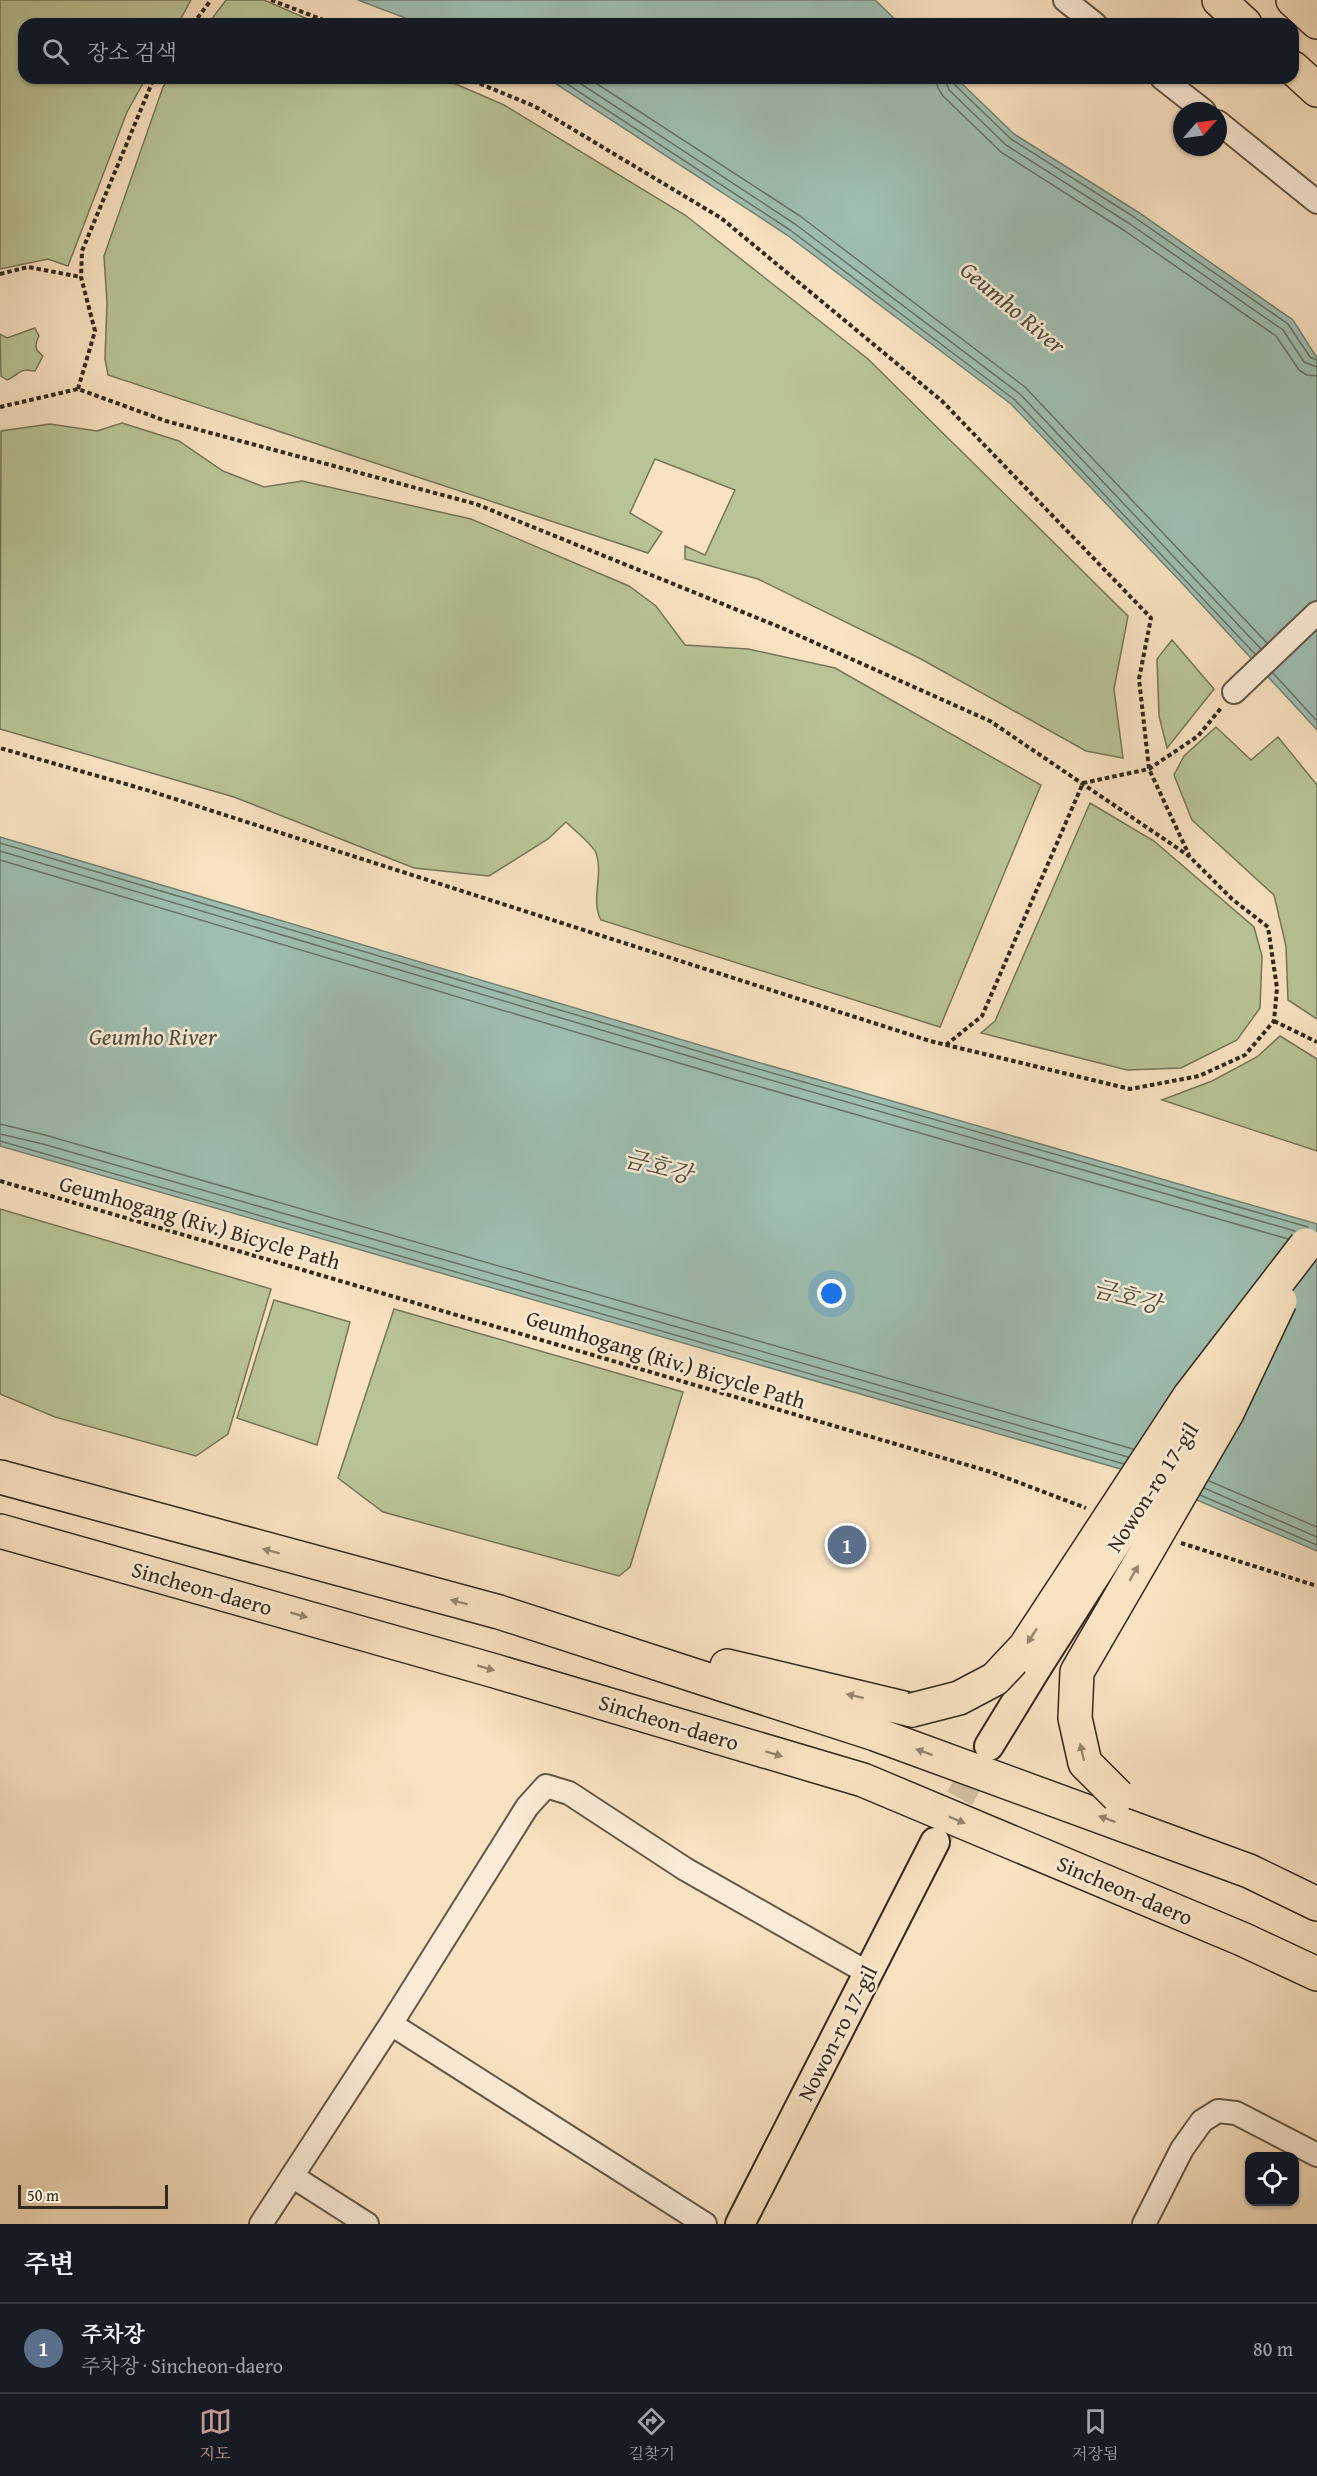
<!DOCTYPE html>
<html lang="ko">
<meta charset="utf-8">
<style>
:root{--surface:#171b24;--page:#20242c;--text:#f1f3f6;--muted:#9ea1a6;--line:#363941;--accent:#c59692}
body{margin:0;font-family:"Gentium Book Plus","Noto Serif KR",serif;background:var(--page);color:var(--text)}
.controls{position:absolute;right:18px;bottom:18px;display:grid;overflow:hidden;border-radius:12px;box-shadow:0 2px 4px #0004}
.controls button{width:54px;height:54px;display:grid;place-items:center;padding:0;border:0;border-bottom:2px solid var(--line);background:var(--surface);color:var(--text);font:30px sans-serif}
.compass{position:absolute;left:1173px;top:102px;width:54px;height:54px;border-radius:50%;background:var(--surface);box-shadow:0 2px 4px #0004;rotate:62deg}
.scale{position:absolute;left:18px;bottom:15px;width:150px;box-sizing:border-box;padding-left:6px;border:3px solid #33291c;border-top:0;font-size:16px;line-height:21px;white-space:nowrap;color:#33291c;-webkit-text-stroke:4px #fbecd7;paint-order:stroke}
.you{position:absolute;left:832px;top:1294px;width:21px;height:21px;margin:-15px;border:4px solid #fff;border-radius:50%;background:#1a73e8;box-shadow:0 0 0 9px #1a73e833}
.badge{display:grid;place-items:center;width:39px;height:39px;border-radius:50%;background:var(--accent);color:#fff;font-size:20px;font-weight:700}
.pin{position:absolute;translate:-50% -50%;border:3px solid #fff;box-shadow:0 2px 6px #0006}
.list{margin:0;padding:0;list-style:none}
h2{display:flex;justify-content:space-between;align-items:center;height:78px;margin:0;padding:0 24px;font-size:26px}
h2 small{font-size:20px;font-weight:400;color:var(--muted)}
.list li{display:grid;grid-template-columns:39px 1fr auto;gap:18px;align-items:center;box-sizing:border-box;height:90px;padding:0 24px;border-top:2px solid var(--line)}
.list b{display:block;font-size:22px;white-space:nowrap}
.list p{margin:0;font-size:20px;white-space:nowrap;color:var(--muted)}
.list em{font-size:20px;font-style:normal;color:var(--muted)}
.icon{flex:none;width:33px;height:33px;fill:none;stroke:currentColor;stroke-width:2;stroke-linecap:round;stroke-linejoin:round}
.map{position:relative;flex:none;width:1317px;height:2224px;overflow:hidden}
.search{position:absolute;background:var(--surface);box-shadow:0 2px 4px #0004;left:18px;right:18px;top:18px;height:66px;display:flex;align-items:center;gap:15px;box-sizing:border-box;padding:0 21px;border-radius:18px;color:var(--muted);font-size:22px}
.sheet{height:168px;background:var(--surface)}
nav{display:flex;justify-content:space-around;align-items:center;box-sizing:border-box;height:84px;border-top:2px solid var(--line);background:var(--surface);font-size:16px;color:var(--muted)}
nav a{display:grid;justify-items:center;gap:3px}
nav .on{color:var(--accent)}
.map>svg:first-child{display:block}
.green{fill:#b9c496;stroke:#767659;stroke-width:1.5}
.water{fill:#9ebeb0;stroke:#738275;stroke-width:1.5}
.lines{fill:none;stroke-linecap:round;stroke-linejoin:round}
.shore{stroke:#687466;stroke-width:1.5}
.major-tunnel{stroke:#d1bda0;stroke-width:28;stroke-dasharray:28 14;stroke-linecap:butt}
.minor-casing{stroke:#645745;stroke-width:26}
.major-casing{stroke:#33291c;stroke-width:32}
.highway-casing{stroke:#33291c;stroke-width:36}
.path{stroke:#33291c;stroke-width:4;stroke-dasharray:4.5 3;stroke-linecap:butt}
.minor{stroke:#fbecd7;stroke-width:22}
.major{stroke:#f9e2c1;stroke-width:28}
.highway{stroke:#f9e2c1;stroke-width:33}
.major-bridge-casing{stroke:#33291c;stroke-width:32;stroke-linecap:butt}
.highway-bridge-casing{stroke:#33291c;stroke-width:36;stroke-linecap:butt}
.major-bridge{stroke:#f9e2c1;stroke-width:28}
.highway-bridge{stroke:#f9e2c1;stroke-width:33}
.oneway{fill:#96866e}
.labels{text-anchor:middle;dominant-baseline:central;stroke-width:5;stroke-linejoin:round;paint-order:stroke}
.street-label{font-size:22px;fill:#33291c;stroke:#fbecd7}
.water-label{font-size:24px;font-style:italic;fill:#4e4e41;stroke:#fbecd7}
</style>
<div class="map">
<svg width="1317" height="2224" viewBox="0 0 1317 2224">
<rect width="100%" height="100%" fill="#f9e2c1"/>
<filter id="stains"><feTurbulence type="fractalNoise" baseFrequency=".00333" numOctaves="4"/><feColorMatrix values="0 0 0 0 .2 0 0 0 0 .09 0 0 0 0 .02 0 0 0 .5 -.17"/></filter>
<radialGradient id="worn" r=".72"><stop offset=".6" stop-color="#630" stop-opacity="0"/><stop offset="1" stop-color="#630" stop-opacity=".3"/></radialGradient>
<path class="green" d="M0 0H191L178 24H24V78H146L127 112 68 266 48 259 0 269Z
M226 0H264L319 24H208Z
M169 78H442L504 105 685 215 868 359 1128 616 1114 689 1123 758 1086 751 921 659 758 579 685 559V546L705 555 735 490 655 459 630 513 662 532 648 553 108 375 105 359 107 302 104 256 163 87Z
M35 328 39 336C34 346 35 350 43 356L35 371C17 368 21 374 7 380L1 376 0 334 7 338Z
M122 423 179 441 223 471 264 487 302 481 471 519 629 586 656 606 685 645 748 649 835 668 1041 785 940 1027 601 920C590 900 604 875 596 853 593 845 573 829 566 822L548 839 489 876 414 868 234 797 0 729 1 431 50 424 97 431Z
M1172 640 1214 689 1167 748 1159 716 1157 659Z
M1216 727 1251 760 1278 737 1317 785V1019L1288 1000 1286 946 1274 895 1192 820 1174 775 1184 756Z
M1090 803 1154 841 1254 927 1262 956 1260 1008 1237 1040 1181 1068 1127 1070 981 1033 995 1021Z
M1280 1036 1317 1059V1151L1162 1100 1212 1081 1257 1057Z
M0 1209 271 1289 228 1434 196 1456 55 1417 0 1394Z
M274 1300 350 1322 317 1445 237 1418Z
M394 1309 683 1392 630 1567 619 1576 383 1512 338 1478Z"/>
<path class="water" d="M358 0H875L900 24H421Z
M547 78H956L1014 134 1138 212 1293 320 1317 358V730L1180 581 1011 404 787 235Z
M0 837 733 1055 1317 1224V1551L1131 1472 0 1146Z"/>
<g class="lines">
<path class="shore" d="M558 78 790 230 1015 400 1255 654
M572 78 795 224 1020 394 1261 649
M588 78 800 216 1025 387 1267 643
M936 78 938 88 943 96 1001 152 1125 231 1276 336 1299 370 1307 375 1317 376
M945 78 949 90 1006 145 1130 224 1283 330 1304 362 1317 367
M953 78 955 85 1011 139 1134 217 1288 324 1310 357 1317 360
M1273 673 1317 721
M0 843 731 1061 1308 1227
M0 851 729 1068 1295 1231
M0 860 726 1077 1288 1239
M0 1124 45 1135 1133 1449
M0 1134 43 1144 1128 1457
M0 1141 1124 1464
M1209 1481 1317 1527
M1204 1488 1317 1537
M1200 1495 1317 1545"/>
<path class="major-tunnel" d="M939 1835 985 1753"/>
<defs>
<path id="minor" d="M1065 0 1095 24
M1162 78 1204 111
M1218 122 1317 202
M1234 692 1317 613
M391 2024 705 2224
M292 2176 367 2224
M261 2224 391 2024 527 1807 546 1786 569 1793 685 1869 868 1973
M1144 2224 1182 2149 1202 2121 1218 2111 1236 2113 1317 2155"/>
<path id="major" d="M989 1746 1038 1666
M740 2224 935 1842"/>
<path id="highway" d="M1219 0 1245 24
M1293 0 1317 22
M1293 68 1317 90
M0 1477 499 1612 875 1734 1249 1871 1317 1904
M0 1531 495 1671 863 1780 1242 1939 1317 1974
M727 1666 912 1710"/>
</defs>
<use href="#minor" class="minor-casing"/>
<use href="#major" class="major-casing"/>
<use href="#highway" class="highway-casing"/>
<path class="path" d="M271 0 334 24
M193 24 211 0
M466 78 534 106 721 218 942 401 1151 618 1139 679 1149 769 1189 855
M0 274 28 267 81 277
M78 389 95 331 81 277 82 251 154 78
M0 407 78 389 166 421 476 504 782 628 990 721 1189 856 1232 899 1268 927 1277 988 1274 1021 1245 1055 1199 1076 1130 1089 930 1041 150 791 0 748
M1274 1021 1317 1042
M946 1045 982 1016 1083 783 1149 769 1198 736 1222 707
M0 1181 991 1472 1086 1508
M1181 1543 1317 1586"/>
<use href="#minor" class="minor"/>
<use href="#major" class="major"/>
<use href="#highway" class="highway"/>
<defs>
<path id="major-bridge" d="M1038 1666 1229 1367"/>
<path id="highway-bridge" d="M912 1710 959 1698 995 1679 1025 1647 1189 1397 1306 1245
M1118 1796 1085 1763 1075 1718 1077 1672 1227 1413 1280 1301"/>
</defs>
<use href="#major-bridge" class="major-bridge-casing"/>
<use href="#highway-bridge" class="highway-bridge-casing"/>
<use href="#major-bridge" class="major-bridge"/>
<use href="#highway-bridge" class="highway-bridge"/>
</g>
<defs><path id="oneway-solid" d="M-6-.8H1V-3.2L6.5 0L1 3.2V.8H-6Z" transform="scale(1.5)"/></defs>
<g class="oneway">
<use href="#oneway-solid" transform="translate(271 1551) rotate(-165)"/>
<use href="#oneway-solid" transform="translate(1134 1573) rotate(-60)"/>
<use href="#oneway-solid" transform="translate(459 1602) rotate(-165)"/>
<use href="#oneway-solid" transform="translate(299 1615) rotate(16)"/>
<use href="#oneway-solid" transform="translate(1032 1636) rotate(123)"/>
<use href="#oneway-solid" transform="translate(486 1668) rotate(16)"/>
<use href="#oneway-solid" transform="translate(855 1696) rotate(-166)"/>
<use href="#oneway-solid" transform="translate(924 1752) rotate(-160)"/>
<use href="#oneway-solid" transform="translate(1082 1752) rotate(-103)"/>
<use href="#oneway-solid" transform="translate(774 1754) rotate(17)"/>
<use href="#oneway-solid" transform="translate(1107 1819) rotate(-160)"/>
<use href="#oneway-solid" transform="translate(957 1820) rotate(23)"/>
</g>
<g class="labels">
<g class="street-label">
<text transform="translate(200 1222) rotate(16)">Geumhogang (Riv.) Bicycle Path</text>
<text transform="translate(666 1359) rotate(17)">Geumhogang (Riv.) Bicycle Path</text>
<text transform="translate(1152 1487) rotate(-57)">Nowon-ro 17-gil</text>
<text transform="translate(202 1588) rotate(16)">Sincheon-daero</text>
<text transform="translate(669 1722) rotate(17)">Sincheon-daero</text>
<text transform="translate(1125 1890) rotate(23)">Sincheon-daero</text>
<text transform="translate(837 2033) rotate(-63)">Nowon-ro 17-gil</text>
</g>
<g class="water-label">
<text transform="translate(1013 307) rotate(40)">Geumho River</text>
<text x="153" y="1036">Geumho River</text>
<text transform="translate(658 1166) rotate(15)">금호강</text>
<text transform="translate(1127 1296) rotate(15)">금호강</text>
</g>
</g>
<rect width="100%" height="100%" filter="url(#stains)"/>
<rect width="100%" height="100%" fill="url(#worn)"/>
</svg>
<div class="controls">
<button><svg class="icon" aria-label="locate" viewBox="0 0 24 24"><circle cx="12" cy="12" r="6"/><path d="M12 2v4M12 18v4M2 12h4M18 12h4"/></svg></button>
</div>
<svg class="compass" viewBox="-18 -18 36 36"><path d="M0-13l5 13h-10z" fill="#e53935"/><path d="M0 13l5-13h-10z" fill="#9ea1a6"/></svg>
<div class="scale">50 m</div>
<div class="you"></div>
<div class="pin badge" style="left:847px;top:1545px;background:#5c6f8a">1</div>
<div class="search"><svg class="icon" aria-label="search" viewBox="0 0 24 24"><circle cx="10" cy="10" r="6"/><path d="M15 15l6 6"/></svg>장소 검색</div>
</div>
<section class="sheet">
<h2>주변<small></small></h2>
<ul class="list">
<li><span class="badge" style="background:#5c6f8a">1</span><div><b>주차장</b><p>주차장 · Sincheon-daero</p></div><em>80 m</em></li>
</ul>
</section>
<nav>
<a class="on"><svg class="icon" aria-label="map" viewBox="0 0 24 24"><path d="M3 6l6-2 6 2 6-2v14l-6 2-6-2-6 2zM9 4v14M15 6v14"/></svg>지도</a>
<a><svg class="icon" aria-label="directions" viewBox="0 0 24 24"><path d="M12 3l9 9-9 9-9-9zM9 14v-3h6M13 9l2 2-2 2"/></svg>길찾기</a>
<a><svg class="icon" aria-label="saved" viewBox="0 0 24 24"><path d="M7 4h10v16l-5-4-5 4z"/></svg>저장됨</a>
</nav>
